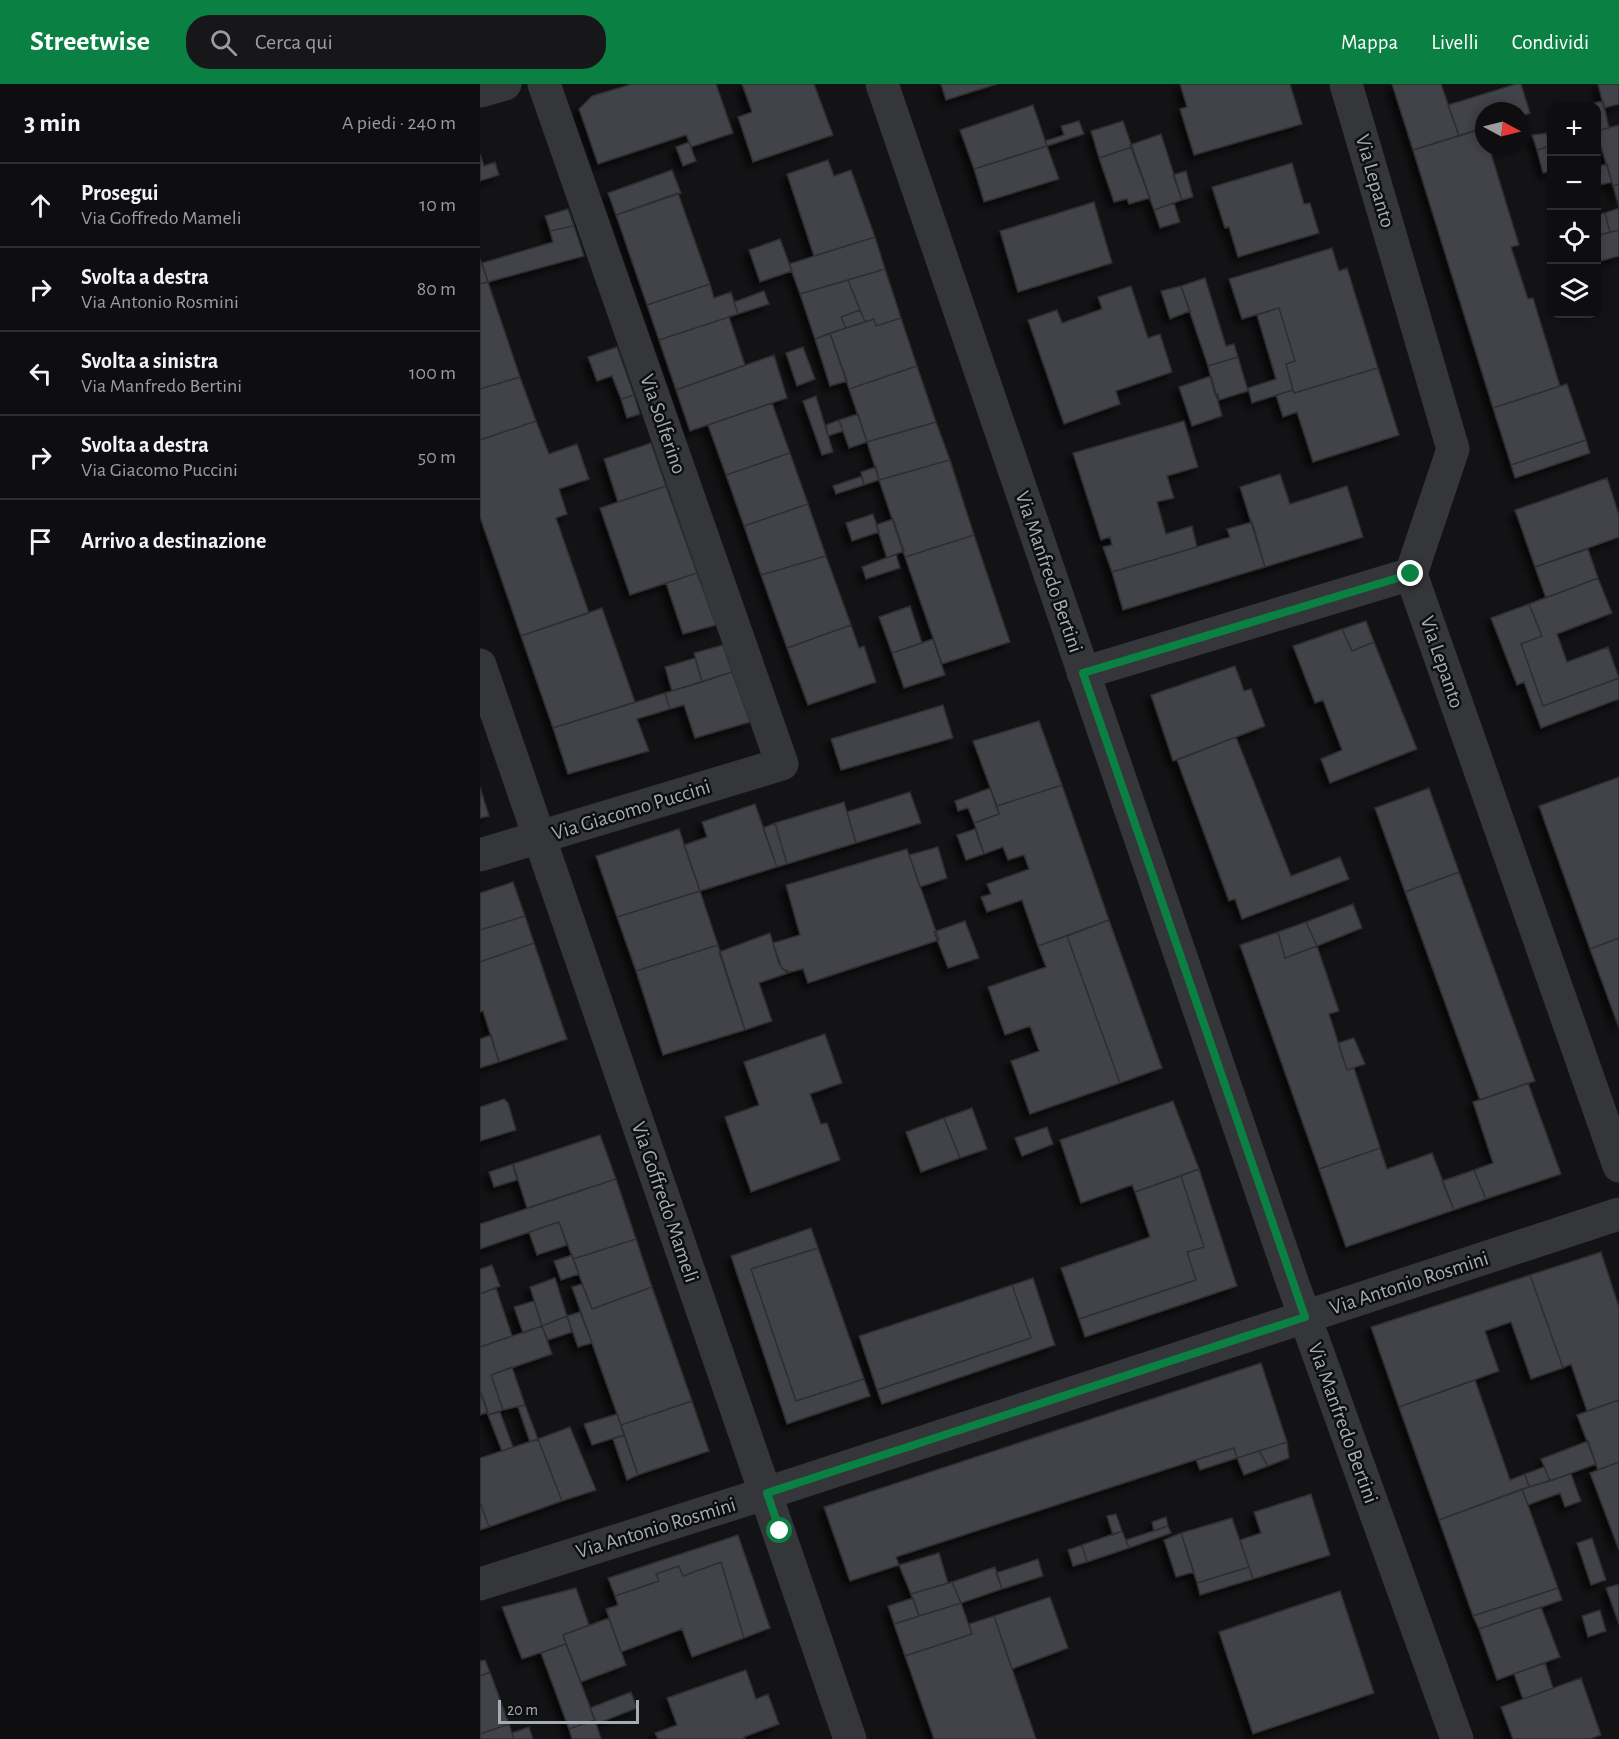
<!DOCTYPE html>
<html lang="it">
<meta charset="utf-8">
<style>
:root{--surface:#0e0e10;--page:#171719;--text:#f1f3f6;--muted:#9b9c9f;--line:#2e2e30;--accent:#0b8043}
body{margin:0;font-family:"Alegreya Sans",sans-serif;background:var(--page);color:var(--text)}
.controls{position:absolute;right:18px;top:18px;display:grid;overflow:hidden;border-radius:12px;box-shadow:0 3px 9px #0003}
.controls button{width:54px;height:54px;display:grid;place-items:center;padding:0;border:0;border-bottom:2px solid var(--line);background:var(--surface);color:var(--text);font:30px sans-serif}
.compass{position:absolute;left:995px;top:18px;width:54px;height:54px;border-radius:50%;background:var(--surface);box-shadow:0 3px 9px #0003;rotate:97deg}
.scale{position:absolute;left:18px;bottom:15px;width:141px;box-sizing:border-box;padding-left:6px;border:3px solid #a5acb5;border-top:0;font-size:16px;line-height:21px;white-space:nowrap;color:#a5acb5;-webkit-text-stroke:4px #0e0e10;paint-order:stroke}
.stop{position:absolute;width:18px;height:18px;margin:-14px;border:4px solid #0b8043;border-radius:50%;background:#fff}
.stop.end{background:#0b8043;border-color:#fff;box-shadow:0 2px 6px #0008}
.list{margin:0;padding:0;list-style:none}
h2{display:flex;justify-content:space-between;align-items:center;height:78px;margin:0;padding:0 24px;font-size:26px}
h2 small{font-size:20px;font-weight:400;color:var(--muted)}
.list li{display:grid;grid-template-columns:39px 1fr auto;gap:18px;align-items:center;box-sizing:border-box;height:84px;padding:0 24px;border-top:2px solid var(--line)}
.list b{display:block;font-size:22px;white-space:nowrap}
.list p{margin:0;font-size:20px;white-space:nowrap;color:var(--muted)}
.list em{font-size:20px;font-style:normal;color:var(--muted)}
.icon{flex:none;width:33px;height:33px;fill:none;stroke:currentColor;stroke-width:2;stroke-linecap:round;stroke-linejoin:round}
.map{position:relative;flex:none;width:1139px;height:1655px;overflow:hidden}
header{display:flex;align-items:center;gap:36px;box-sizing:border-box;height:84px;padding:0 30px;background:var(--accent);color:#fff}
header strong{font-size:28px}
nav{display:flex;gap:33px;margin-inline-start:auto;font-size:21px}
.search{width:420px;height:54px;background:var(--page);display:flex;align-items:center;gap:15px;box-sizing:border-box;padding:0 21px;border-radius:24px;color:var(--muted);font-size:22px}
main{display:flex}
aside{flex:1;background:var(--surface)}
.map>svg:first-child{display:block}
.building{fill:#424348;stroke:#2d2e31;stroke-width:1.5;filter:url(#shadow)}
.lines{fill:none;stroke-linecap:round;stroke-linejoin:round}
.minor{stroke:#34363a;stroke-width:33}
.route{stroke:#0b8043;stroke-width:8}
.labels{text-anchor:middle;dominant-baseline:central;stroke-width:5;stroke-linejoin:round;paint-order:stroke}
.street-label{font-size:21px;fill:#a5acb5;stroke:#0e0e10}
</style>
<header>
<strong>Streetwise</strong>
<div class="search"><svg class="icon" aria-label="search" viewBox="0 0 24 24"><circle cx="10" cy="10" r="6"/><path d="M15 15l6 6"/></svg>Cerca qui</div>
<nav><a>Mappa</a><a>Livelli</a><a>Condividi</a></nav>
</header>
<main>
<aside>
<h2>3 min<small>A piedi · 240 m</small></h2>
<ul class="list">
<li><svg class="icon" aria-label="ahead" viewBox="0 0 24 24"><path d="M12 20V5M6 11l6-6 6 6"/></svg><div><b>Prosegui</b><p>Via Goffredo Mameli</p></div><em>10 m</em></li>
<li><svg class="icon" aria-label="right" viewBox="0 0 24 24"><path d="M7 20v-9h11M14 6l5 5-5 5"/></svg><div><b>Svolta a destra</b><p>Via Antonio Rosmini</p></div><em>80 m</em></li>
<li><svg class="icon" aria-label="left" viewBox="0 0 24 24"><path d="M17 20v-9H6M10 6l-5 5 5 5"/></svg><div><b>Svolta a sinistra</b><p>Via Manfredo Bertini</p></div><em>100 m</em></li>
<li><svg class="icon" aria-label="right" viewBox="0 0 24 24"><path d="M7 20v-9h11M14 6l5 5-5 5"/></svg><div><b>Svolta a destra</b><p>Via Giacomo Puccini</p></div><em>50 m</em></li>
<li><svg class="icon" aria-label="arrive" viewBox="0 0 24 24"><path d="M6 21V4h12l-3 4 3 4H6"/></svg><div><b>Arrivo a destinazione</b></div></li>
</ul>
</aside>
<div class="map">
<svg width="1139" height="1655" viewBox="0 0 1139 1655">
<defs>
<filter id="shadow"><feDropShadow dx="-5.5" dy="5.5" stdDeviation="3" flood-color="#0009"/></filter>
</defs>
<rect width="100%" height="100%" fill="#131315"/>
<path class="building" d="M152 0H236L253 49 211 63 206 51 118 80 99 25 112 12Z
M262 0H334L353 51 273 78 258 33 272 28Z
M461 0H517L466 16Z
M700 0H810L822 40 714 71 700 25 707 23Z
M912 0H961L979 52 933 66Z
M1036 0H1041L1050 29 1040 33V27H1004V44L979 52 968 21Z
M1118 0H1139V20L1124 24Z
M1123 17 1129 44 1116 47V22H1103Z
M553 21 567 62 494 85 480 46Z
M599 37 604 50 567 62 565 57 584 51 581 42Z
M643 37 652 63 619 74 611 47Z
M1139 41V100L1133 102 1116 47Z
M1003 44 1004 63H1009L1039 161 1031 163 1048 215 1053 214 1080 302 1013 324 933 66Z
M1066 49 1070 62 1057 66 1052 51Z
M681 50 702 116 674 126 650 61Z
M209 58 216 77 203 82 196 63Z
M567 62 579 95 504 118 494 85Z
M1070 62 1072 87 1063 89 1057 66Z
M652 63 670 114 649 120 647 115 634 118 619 74Z
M0 70 4 82 15 78 19 91 0 97Z
M348 76 354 92 371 86 395 153 334 172 307 90Z
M812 79 824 120 830 119 839 149 758 173 749 143 745 144 732 103Z
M1127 80 1132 98 1116 102V83Z
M192 86 201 109 136 131 128 109Z
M706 87 713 113 702 116 693 91Z
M1139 100V123L1133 102Z
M198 109 230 200 167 221 136 131Z
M614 118 632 179 538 208 520 147Z
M694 119 700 138 680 144 674 126Z
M1139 124V146L1130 148 1125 129Z
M88 125 94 142 70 147 65 132Z
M1125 129 1130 148 1116 152V131Z
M94 142 104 172 8 198 2 179 73 158 70 147Z
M1139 146V172L1117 178 1116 152Z
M395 153 405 185 320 210 309 180Z
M300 155 312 187 280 198 269 166Z
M852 164 859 187 867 184 898 284 814 309 806 280 815 277 799 224 762 235 749 195Z
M0 175 8 198 0 200Z
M405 185 421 234 396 242 394 235 385 238 368 196Z
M725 194 746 262 754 260 758 273 728 282 701 202Z
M368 196 380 226 361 233 366 244 335 255 320 210Z
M8 198 40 293 0 305V200Z
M230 200 234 214 251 208 258 230 179 256 167 221Z
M651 202 668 254 680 250 692 288 636 307 640 320 584 340 548 236 577 226 582 239 622 225 618 213Z
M701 202 710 227 690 235 681 207Z
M284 207 289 220 258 230 254 218Z
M799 224 815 277 806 280 813 306 772 319 768 304 796 295 777 231Z
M380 226 385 238 366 244 361 233Z
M249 233 265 281 196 306 179 256Z
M421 234 437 282 369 305 350 249 394 235 396 242Z
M350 249 367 297 350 302 335 255Z
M137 263 154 311 141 315 132 292 117 297 108 273Z
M323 263 335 295 317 302 306 269Z
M294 271 307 314 210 347 196 306Z
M758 273 768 307 739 316 738 310 735 311 728 282Z
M437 282 456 338 387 358 369 305Z
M898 284 919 351 833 378 817 328 803 333 796 311 813 306 814 309Z
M731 292 742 332 712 342 699 303Z
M40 293 56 337 0 356V305Z
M1087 300 1106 356 1031 381 1013 324Z
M154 311 160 330 147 334 141 315Z
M336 312 353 368 342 371 323 317Z
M292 319 310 369 246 391 228 341Z
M378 330 387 358 369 364 359 336Z
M359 336 363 347 348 352 346 341Z
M56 337 69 370 97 360 109 395 79 405 87 430 76 434 109 529 41 552 0 433V356Z
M704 337 718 383 687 392 694 414 677 418 686 450 712 442 717 463 632 488 623 463 632 461 630 453 621 456 593 369Z
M456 338 470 376 399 396 387 358Z
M1106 356 1110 369 1035 394 1031 381Z
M171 359 186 402 138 418 124 375Z
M310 369 328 420 264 442 246 391Z
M470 376 494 451 425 473 399 396Z
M396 383 399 396 384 401 381 388Z
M800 390 810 420 867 402 883 453 785 483 760 403Z
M382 392 384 401 356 410 353 402Z
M1127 394 1139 431V453L1055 483 1035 426Z
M186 402 217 489 150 511 120 424Z
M328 420 346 472 281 491 264 442Z
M393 430 399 448 372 457 366 439Z
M413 435 424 467 407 474 396 441Z
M772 438 785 483 643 526 632 488 750 453 747 445Z
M494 451 530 558 462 580 425 473Z
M1108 465 1118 494 1066 514 1055 483Z
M416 470 420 484 386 495 382 483Z
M346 472 371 541 307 564 281 491Z
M217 489 236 541 203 550 186 499Z
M1118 494 1132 529 1077 550 1087 578 1128 563 1139 594 1063 622 1041 560 1062 552 1049 520Z
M1049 520 1062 552 1041 560 1063 622 1139 594V615L1061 644 1044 598 1037 601 1011 534Z
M430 522 442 559 412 569 399 533Z
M122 524 155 618 73 644 41 552Z
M886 537 894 558 872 567 862 545Z
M371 541 379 564 384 562 396 598 328 621 307 564Z
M862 545 872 567 894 558 937 665 850 699 841 675 862 666 843 616 835 619 813 562Z
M453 555 465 591 424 604 412 569Z
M243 561 252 588 222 598 214 569Z
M215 574 222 598 192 607 185 583Z
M755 582 764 607 771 605 785 642 693 677 671 611Z
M252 588 270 638 215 654 204 621 190 625 185 609Z
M185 609 190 625 157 635 169 667 88 690 73 644Z
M463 621 473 654 361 686 351 655Z
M559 637 582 701 517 722 493 657Z
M756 653 811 792 860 773 869 795 762 835 755 815 749 817 697 676Z
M1139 693V854L1110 865 1059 722Z
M582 701 629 836 558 862 542 816 507 828 501 813 511 810 507 800 549 785 544 771 528 776 523 763 504 770 494 739 519 730 517 722Z
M0 703 9 732 0 734Z
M510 704 519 730 494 739 488 724 478 727 475 717Z
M949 704 979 788 925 808 895 724Z
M430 708 441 739 376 759 367 728Z
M364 718 376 759 307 780 295 739Z
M275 720 297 783 220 807 204 761 227 753 222 738Z
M295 739 307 780 297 783 283 744Z
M199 745 220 807 137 833 116 772Z
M495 745 504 770 486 776 477 751Z
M458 763 467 794 440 803 429 771Z
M427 765 459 856 328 899 323 885 311 888 302 885 293 859 320 851 306 801Z
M979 788 1055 997 1000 1016 925 808Z
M33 798 45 832 0 846V809Z
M220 807 238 861 156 887 137 833Z
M873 820 882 844 837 862 826 838Z
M45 832 54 859 0 878V846Z
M629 836 682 984 640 999 587 852Z
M485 837 499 874 468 884 454 848Z
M826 838 837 862 805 874 798 848Z
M798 848 805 874 837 862 859 927 849 930 867 986 874 984 899 1060 900 1064 839 1085 760 861Z
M290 849 299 880 306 888H311L279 899 292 937 265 946 239 868Z
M587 852 640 999 550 1030 531 977 559 967 550 942 525 951 508 903 566 883 558 862Z
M1139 854V944L1110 865Z
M54 859 87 955 19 978 3 927 0 928V878Z
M238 861 265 946 183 971 156 887Z
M345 950 362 999 330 1010 341 1040 347 1039 360 1076 271 1108 245 1033 279 1021 264 978Z
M11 951 19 978 0 984V955Z
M874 954 885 980 867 986 858 959Z
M1048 999 1081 1090 1006 1115 994 1086 1013 1079 993 1018Z
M24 1015 28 1019 36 1046 0 1057V1023Z
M693 1017 719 1085 655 1108 652 1101 601 1119 580 1056Z
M492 1024 507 1065 480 1074 464 1034Z
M464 1034 480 1074 441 1088 426 1048Z
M567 1043 573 1060 542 1072 535 1054Z
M120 1051 136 1095 47 1124 33 1080Z
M900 1064 907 1085 952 1069 974 1126 866 1163 839 1085Z
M33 1080 37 1096 14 1103 9 1088Z
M719 1085 757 1202 605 1253 599 1235 716 1196 707 1168 724 1163 701 1092Z
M994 1086 1006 1115 974 1126 962 1097Z
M701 1092 724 1163 707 1168 716 1196 599 1235 581 1184 670 1153 655 1108Z
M136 1095 156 1155 93 1175 79 1138 0 1165V1140Z
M79 1138 87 1161 57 1171 49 1148Z
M331 1144 338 1164 271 1185 316 1317 384 1295 390 1312 307 1340 251 1172Z
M156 1155 172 1203 112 1225 93 1175Z
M338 1164 384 1295 316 1317 271 1185Z
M1121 1168 1139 1223V1316L1107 1327 1091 1280 1083 1284 1050 1191Z
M92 1171 99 1190 81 1196 74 1177Z
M12 1181 20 1202 0 1210V1185Z
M1050 1191 1083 1284 1051 1295 1031 1238 1005 1247 1019 1287 919 1323 891 1243Z
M75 1194 87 1232 62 1242 50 1203Z
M553 1194 575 1261 402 1320 397 1306 551 1254 532 1201Z
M102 1200 112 1225 172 1203 212 1317 141 1341 92 1203Z
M532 1201 551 1254 397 1306 379 1252Z
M16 1204 32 1252 0 1263V1210Z
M54 1217 62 1242 43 1249 34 1223Z
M100 1228 112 1259 98 1263 87 1232Z
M87 1232 92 1248 68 1256 62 1242Z
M62 1242 72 1270 11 1291 23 1326 8 1331 0 1306V1263Z
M781 1279 807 1358 757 1374 754 1364 712 1377 416 1473 419 1481 370 1497 344 1423Z
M32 1283 45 1321 23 1326 11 1291Z
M995 1296 1030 1396 1045 1390 1049 1403 959 1436 919 1323Z
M0 1306 8 1328 0 1331Z
M1139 1316V1378L1118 1386 1097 1331Z
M212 1317 229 1367 158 1391 141 1341Z
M45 1321 58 1355 50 1358 38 1323Z
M20 1328 33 1363 22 1367 8 1331Z
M137 1330 144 1351 112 1361 104 1340Z
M90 1343 116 1406 82 1417 58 1355Z
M144 1351 158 1391 147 1396 133 1355Z
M58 1355 82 1417 9 1443 0 1418V1374Z
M1108 1357 1116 1380 1070 1397 1061 1375Z
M807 1358 809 1374 788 1382 779 1367Z
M754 1364 757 1374 720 1386 716 1376Z
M779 1367 788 1382 764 1391 757 1374Z
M1139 1378V1466L1110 1389Z
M1064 1383 1070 1397 1049 1403 1045 1390Z
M1091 1390 1101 1417 1085 1423 1080 1409 1048 1421 1042 1405Z
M1042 1405 1078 1504 993 1532 959 1436Z
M831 1410 850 1471 773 1495 760 1456 781 1449 774 1428Z
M0 1418 9 1443 0 1446Z
M636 1430 642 1447 633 1451 627 1432Z
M686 1433 688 1442 674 1447 672 1438Z
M752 1434 769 1483 717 1499 701 1449Z
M688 1442 691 1449 649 1464 646 1456Z
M642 1447 649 1464 607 1478 602 1461Z
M701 1449 714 1488 696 1493 684 1456Z
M258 1451 290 1544 264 1554 241 1478 203 1492 199 1482 176 1490 179 1497 135 1512 128 1494Z
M1112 1454 1126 1496 1111 1501 1097 1459Z
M602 1461 607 1478 593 1482 588 1466Z
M459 1469 468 1499 431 1510 419 1481Z
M558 1475 563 1492 522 1505 516 1489Z
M241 1478 264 1554 212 1573 202 1545 141 1568 126 1525 138 1521 135 1512 179 1497 176 1490 199 1482 203 1492Z
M515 1483 522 1505 481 1519 472 1498Z
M769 1483 773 1495 720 1511 717 1499Z
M472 1498 481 1519 439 1532 431 1510Z
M1139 1500V1540L1126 1504Z
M96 1504 109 1541 83 1551 86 1560 42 1575 22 1523Z
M1078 1504 1082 1516 999 1545 993 1532Z
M860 1507 894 1609 773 1650 739 1548Z
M570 1513 588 1564 532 1585 514 1532Z
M433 1514 439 1532 414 1540 408 1522Z
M481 1519 492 1550 425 1572 414 1540Z
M1061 1523 1080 1573 1017 1596 999 1545Z
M1120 1526 1126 1547 1108 1553 1102 1532Z
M514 1532 556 1655H454L425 1572 492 1550 489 1540Z
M129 1534 146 1581 101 1598 83 1551Z
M86 1560 115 1636 89 1645 61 1569Z
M5 1576 10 1588 0 1592V1577Z
M1065 1579 1073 1604 1043 1615 1034 1590Z
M266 1586 276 1615 288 1610 299 1640 264 1653 265 1655H178L175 1649 197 1641 187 1614Z
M10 1588 29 1640 0 1650V1592Z
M1101 1594 1121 1651 1110 1655H1033L1021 1623Z
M151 1608 157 1624 116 1640 110 1624Z
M115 1636 121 1655H92L89 1645Z
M29 1640 34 1655H0V1650Z
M49 1643 53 1655H34L32 1649Z"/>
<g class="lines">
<path class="minor" d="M402 0 812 1197 977 1655
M866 0 973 365 931 490 1139 1082
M0 7 25 0
M0 581 370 1655
M603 589 931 490
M0 771 302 680 64 0
M0 1500 287 1409 1139 1130"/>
</g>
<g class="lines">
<path class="route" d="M300 1447 287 1409 825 1233 603 589 931 490"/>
</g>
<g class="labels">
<g class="street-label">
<text transform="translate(895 97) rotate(74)">Via Lepanto</text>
<text transform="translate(183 340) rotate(71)">Via Solferino</text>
<text transform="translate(569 488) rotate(71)">Via Manfredo Bertini</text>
<text transform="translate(962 578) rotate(71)">Via Lepanto</text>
<text transform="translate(151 726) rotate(-17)">Via Giacomo Puccini</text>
<text transform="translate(185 1118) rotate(71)">Via Goffredo Mameli</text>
<text transform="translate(929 1199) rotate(-18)">Via Antonio Rosmini</text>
<text transform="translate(863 1339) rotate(70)">Via Manfredo Bertini</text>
<text transform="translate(176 1444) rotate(-17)">Via Antonio Rosmini</text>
</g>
</g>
</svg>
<div class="controls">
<button>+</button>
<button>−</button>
<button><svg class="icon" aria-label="locate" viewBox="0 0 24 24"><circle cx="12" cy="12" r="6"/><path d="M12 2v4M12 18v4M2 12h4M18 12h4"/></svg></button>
<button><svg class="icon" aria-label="layers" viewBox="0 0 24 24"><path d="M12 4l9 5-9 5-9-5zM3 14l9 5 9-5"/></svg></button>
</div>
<svg class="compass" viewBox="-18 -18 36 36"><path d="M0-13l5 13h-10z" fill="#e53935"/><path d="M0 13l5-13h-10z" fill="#9b9c9f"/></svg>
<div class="scale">20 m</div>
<div class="stop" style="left:300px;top:1447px"></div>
<div class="stop end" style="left:931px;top:490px"></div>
</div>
</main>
